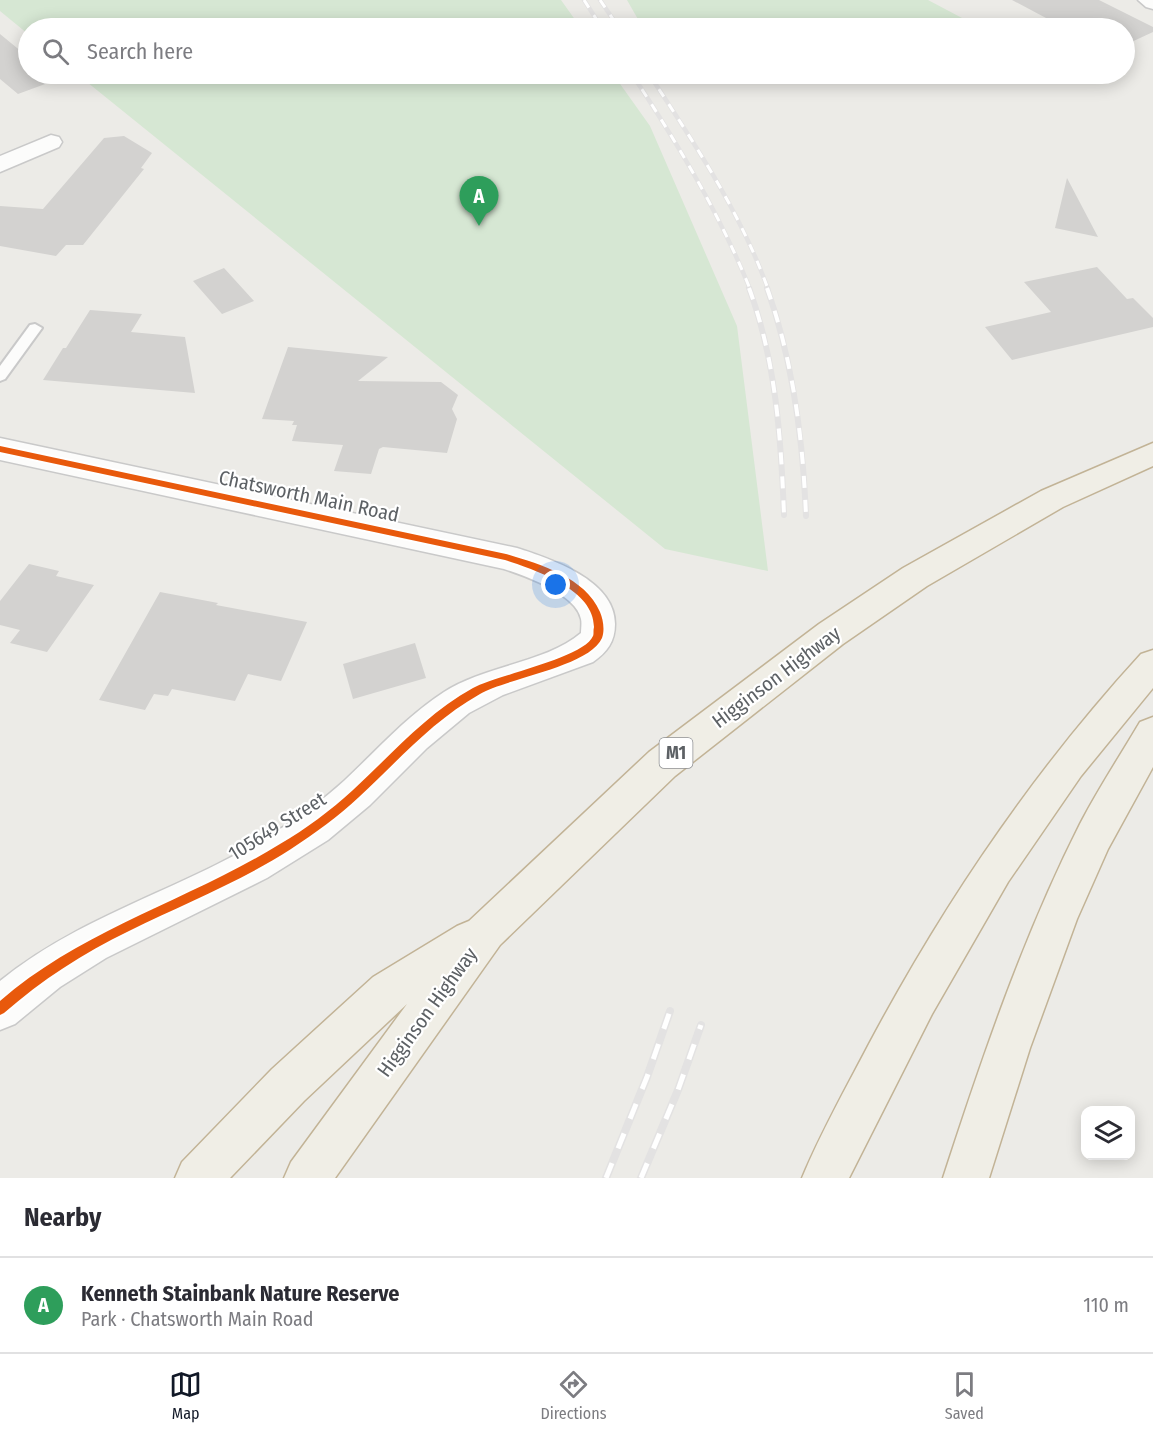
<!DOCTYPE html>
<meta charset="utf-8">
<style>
:root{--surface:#fff;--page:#f2f2f3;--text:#2b2b33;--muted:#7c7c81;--line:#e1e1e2;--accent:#111827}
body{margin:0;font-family:"Fira Sans Condensed",sans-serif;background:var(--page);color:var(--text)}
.controls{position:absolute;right:18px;bottom:18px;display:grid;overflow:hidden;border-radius:12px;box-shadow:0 3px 15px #0003}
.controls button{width:54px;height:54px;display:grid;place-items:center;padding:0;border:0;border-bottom:2px solid var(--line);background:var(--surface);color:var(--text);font:30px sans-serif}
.you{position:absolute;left:556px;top:585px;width:21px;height:21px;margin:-15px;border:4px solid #fff;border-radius:50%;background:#1a73e8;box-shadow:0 0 0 9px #1a73e833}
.badge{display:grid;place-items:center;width:39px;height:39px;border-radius:50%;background:var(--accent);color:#fff;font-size:20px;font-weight:700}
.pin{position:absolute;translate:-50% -50px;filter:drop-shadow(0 2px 3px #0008)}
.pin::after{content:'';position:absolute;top:32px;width:21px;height:18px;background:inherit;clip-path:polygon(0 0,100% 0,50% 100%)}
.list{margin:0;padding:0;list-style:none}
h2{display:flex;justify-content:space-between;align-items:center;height:78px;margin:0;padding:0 24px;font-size:26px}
h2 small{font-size:20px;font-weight:400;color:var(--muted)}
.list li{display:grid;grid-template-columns:39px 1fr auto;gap:18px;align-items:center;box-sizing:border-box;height:96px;padding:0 24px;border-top:2px solid var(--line)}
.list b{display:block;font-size:22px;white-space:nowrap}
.list p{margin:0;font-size:20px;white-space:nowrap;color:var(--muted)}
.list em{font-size:20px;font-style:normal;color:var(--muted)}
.icon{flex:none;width:33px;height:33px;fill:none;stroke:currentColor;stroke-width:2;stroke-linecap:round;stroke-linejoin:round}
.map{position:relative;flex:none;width:1153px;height:1178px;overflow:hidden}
.search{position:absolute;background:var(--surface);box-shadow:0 3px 15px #0003;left:18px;right:18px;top:18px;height:66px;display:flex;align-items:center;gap:15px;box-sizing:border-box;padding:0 21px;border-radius:33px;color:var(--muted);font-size:22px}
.sheet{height:174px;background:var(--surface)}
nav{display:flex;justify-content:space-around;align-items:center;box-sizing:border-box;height:84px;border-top:2px solid var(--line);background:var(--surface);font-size:16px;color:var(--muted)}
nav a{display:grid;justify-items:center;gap:3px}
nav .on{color:var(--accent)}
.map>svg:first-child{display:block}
.green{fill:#d6e7d3}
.building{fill:#d3d2d0}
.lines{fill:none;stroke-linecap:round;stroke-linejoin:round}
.service-casing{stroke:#c9c9c9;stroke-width:4}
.minor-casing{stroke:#c9c9c9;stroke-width:3}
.trunk-casing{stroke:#c2b396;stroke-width:3}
.service{fill:#fcfcfb;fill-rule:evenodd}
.minor{fill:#fcfcfb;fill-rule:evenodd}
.trunk{fill:#f0eee6;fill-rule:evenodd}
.rail-far2-casing{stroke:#e3e2e2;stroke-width:4.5}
.rail-far1-casing{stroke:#e3e2e2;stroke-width:6}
.rail-casing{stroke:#e3e2e2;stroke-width:8}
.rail-far2{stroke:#fff;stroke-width:3;stroke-dasharray:9;stroke-linecap:butt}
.rail-far1{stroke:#fff;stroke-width:4;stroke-dasharray:12;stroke-linecap:butt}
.rail{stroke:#fff;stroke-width:5;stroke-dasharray:16;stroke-linecap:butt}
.cycleway-casing{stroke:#fff;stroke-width:4}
.cycleway{fill:#e8590c;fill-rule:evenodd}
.labels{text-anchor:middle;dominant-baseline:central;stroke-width:4.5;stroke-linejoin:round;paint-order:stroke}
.shield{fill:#fff;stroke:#8e9093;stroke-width:1.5}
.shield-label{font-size:18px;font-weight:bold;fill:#5d6165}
.street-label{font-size:20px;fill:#5d6165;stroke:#fff}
</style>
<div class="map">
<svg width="1153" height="1178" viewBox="0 0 1153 1178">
<rect width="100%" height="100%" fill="#ecebe7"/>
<path class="green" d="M0 0H561L581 28H28V34L0 11Z
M627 0H928L981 28H643Z
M77 74H613L650 126 737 326 768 571 665 549Z"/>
<path class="building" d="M1012 0H1099L1153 27V32L1125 45V28H1054L1061 26Z
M0 34 28 57V74H48L56 80 18 94 0 79Z
M124 136 152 153 141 168 144 169 83 245H66L56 256 0 246V206L43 209 104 138Z
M1067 178 1098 237 1055 228Z
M1097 267 1127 299 1133 298 1153 318V327L1012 360 985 327 1051 312 1024 282Z
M224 268 254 301 222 314 193 281Z
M90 310 142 314 131 332 185 337 195 393 43 380 63 348H66Z
M288 347 388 357 358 381 441 382 458 395 452 409 457 419 447 453 383 447 379 449 371 474 334 471 343 445 292 441 297 425H292L294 421 262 419Z
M29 564 59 571 56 576 94 585 47 652 10 643 20 630 0 625V601Z
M160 592 218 603 216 605 307 622 281 681 248 674 235 701 172 689 168 696 154 694 145 710 99 700Z
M415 643 426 678 353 699 343 664Z"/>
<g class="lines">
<defs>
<path id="service" d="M35 324 42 328 5 379 0 381V366L30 325Z"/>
<path id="minor" d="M1138 0H1153V9L1146 7Z
M51 135 59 137 62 142 59 147 0 172V156Z
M0 438 517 548C551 559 615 580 615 624 615 642 607 652 593 662L503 695 469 713 427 748 370 805 328 840 267 878 106 958 60 987 15 1024 0 1030V981C81 915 184 889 272 834 298 818 323 800 345 780 377 750 407 716 444 692 484 666 548 662 581 633 581 629 582 623 581 619 576 594 525 576 504 569L0 460Z"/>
<path id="trunk" d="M1153 443V466L1063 507 927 586 843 644 675 776 500 945 335 1178H284L291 1162 407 1004 304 1101 230 1178H175L182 1162 272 1069 373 977 457 926 469 921 649 752 819 624 903 568 1041 491Z
M1153 650V688L1081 776 1008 882 932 1014 849 1178H802C821 1132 846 1088 869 1044 944 903 1033 772 1141 654Z
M1153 717V767L1108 849 1077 919 1030 1048 989 1178H943C982 1058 1023 937 1080 824 1098 789 1120 756 1140 722Z"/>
</defs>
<use href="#service" class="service-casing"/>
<use href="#minor" class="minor-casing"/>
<use href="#trunk" class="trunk-casing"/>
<use href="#service" class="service"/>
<use href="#minor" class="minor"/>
<use href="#trunk" class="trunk"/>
<defs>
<path id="rail-far2" d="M584 0 602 28
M600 0 619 28
M632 74C677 143 719 212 750 289
M649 74C694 143 740 211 768 289"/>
<path id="rail-far1" d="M749 288C776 361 781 438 784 515
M767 288C793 361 803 438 806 516"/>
<path id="rail" d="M606 1178 647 1077 670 1011
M641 1178 678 1090 701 1025"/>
</defs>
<use href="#rail-far2" class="rail-far2-casing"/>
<use href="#rail-far1" class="rail-far1-casing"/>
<use href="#rail" class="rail-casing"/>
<use href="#rail-far2" class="rail-far2"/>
<use href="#rail-far1" class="rail-far1"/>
<use href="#rail" class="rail"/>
<defs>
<path id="cycleway" d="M0 446 506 554C539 564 585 577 600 612 603 619 605 630 602 638 589 667 507 678 480 694 432 721 399 760 359 797 338 817 315 833 291 849 240 882 183 904 129 931 83 953 42 980 4 1013L0 1015V1001C83 929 188 901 280 844 306 829 330 811 353 790 392 754 426 714 473 688 497 675 584 658 593 636 594 634 593 630 594 627 594 589 535 570 505 560L0 452Z"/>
</defs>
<use href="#cycleway" class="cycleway-casing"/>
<use href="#cycleway" class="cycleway"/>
</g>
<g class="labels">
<rect class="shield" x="659.5" y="738" width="33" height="30" rx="4.5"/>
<g class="shield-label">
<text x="676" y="753">M1</text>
</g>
<g class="street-label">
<text transform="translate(309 496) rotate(12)">Chatsworth Main Road</text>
<text transform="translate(776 677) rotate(-37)">Higginson Highway</text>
<text transform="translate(277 826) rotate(-32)">105649 Street</text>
<text transform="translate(427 1012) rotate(-54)">Higginson Highway</text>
</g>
</g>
</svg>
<div class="controls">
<button><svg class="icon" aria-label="layers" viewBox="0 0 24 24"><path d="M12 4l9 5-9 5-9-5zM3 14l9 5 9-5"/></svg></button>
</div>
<div class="you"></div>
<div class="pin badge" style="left:479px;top:226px;background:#2e9e5b">A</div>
<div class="search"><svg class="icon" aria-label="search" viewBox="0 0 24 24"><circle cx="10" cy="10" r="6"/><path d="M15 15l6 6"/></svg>Search here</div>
</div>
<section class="sheet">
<h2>Nearby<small></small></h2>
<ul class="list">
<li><span class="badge" style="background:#2e9e5b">A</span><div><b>Kenneth Stainbank Nature Reserve</b><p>Park · Chatsworth Main Road</p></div><em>110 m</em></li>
</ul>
</section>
<nav>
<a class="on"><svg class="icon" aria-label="map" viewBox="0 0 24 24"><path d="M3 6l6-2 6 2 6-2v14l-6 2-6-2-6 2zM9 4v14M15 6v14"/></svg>Map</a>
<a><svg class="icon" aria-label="directions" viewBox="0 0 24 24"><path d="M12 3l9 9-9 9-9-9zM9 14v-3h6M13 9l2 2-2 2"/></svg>Directions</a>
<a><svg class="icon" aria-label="saved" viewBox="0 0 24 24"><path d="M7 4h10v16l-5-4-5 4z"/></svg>Saved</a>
</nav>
